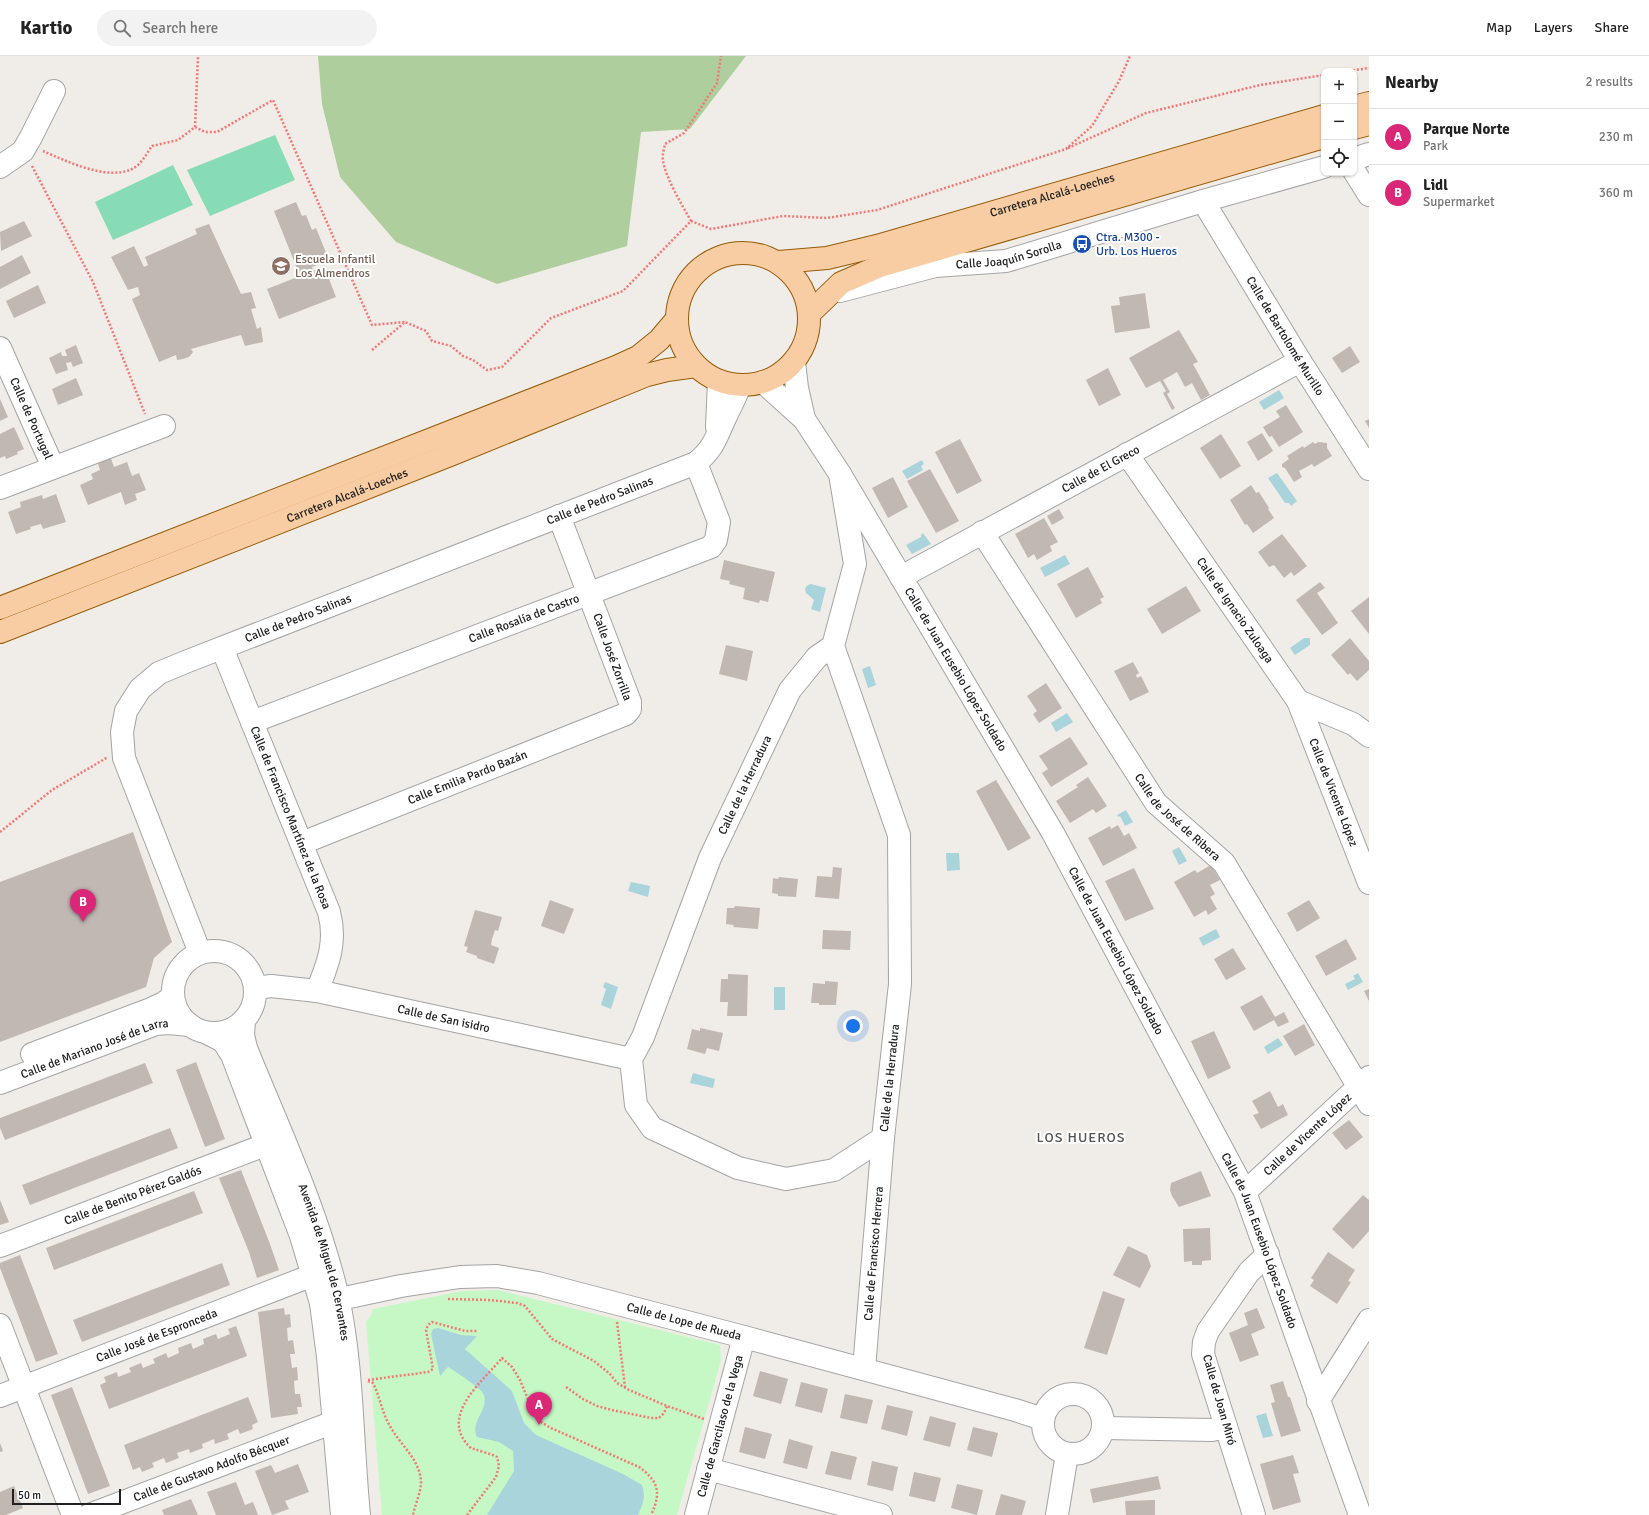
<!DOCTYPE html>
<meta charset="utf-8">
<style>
:root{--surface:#fff;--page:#f2f2f2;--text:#222;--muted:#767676;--line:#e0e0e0;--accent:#db2777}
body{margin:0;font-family:Signika,sans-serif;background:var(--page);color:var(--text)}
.controls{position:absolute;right:12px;top:12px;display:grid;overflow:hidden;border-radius:8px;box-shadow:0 1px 3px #0004}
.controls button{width:36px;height:36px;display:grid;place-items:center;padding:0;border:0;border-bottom:1px solid var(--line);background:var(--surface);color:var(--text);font:20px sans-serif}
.scale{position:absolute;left:12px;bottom:10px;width:109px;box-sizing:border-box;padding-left:4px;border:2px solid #202020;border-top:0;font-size:11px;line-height:14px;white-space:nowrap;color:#202020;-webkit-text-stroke:3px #fff;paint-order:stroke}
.you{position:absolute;left:853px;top:970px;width:14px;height:14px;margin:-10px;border:3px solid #fff;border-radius:50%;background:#1a73e8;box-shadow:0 0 0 6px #1a73e833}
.badge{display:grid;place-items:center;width:26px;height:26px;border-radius:50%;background:var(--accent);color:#fff;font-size:13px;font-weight:700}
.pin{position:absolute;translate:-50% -33px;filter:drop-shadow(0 1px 2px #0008)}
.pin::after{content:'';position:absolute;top:21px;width:14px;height:12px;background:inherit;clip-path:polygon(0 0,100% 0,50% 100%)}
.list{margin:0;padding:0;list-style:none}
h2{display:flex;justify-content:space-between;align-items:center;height:52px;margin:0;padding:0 16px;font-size:17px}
h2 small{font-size:13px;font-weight:400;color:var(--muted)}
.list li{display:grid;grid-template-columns:26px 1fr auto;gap:12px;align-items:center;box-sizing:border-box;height:56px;padding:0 16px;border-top:1px solid var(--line)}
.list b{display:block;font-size:15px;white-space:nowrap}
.list p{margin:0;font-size:13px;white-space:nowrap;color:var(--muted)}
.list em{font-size:13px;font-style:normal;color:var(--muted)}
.icon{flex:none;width:22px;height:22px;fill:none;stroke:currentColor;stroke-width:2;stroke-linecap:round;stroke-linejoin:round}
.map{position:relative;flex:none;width:1369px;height:1459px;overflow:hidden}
header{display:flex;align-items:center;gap:24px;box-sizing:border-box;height:56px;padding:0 20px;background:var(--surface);border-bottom:1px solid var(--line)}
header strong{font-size:19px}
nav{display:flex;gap:22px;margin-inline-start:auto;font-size:14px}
.search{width:280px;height:36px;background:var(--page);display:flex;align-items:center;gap:10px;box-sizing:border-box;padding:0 14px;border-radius:22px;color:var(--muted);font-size:15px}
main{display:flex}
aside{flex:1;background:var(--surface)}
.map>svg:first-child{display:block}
.forest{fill:#afce9d}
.park{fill:#c6f8c6}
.pitch{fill:#88dcb5}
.water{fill:#a9d4dc}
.building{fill:#c1b8b3}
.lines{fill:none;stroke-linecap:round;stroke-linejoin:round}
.minor-casing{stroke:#a4a4a4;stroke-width:24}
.major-casing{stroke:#965b06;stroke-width:24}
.path{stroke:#f57773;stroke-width:2.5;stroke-dasharray:2 2;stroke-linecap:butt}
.minor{stroke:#fff;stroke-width:22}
.major{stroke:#f9cda3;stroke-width:22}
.labels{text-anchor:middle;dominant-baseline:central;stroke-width:4;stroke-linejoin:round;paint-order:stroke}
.street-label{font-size:12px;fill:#202020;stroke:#fff}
.transit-label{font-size:12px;fill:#164399;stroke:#fff;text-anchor:start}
.education-label{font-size:12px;fill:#785e54;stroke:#fff;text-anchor:start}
.quarter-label{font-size:14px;letter-spacing:1px;fill:#535353;stroke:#fff}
</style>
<header>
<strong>Kartio</strong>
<div class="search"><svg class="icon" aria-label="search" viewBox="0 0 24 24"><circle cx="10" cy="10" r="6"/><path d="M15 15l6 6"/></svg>Search here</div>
<nav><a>Map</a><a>Layers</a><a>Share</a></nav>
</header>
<main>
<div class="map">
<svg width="1369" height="1459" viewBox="0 0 1369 1459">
<rect width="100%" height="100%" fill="#f0ece7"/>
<path class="forest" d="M318 0H746L690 73 641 76 627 190 497 228 396 186 340 121 322 48Z"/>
<path class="park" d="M498 1234 720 1289 721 1304 677 1459H382L366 1266 371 1259 373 1253 462 1235Z"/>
<path class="pitch" d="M275 79 295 124 210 160 187 114Z
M173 109 193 149 113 184 95 146Z"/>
<path class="water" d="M1279 334 1284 342 1264 354 1259 346Z
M922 404 924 408 921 410 923 414 907 423 902 415Z
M1277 417 1297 445 1291 450 1289 447H1285L1268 422Z
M923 477 931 488 912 498 906 489 921 481V479Z
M1065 499 1070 508 1045 521 1040 512Z
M811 528 826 532 820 556 811 553 814 544 806 537 805 532 808 529Z
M1304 582H1310V589L1295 599 1290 592Z
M870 610 876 629 868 632 862 613Z
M1067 657 1073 666 1056 676 1051 667Z
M1126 754 1133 766 1125 770 1120 760 1118 761 1117 759Z
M1179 791 1187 805 1179 809 1172 795Z
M946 797H959L960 814 947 815Z
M631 826 650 830 648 841 628 835Z
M1216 873 1220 881 1203 890 1199 882Z
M1358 917 1363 926 1348 934 1345 928 1355 923 1353 920Z
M605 926 618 931 611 953 601 949 606 933 603 931Z
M774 931H785V954H774Z
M1278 982 1283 989 1268 998 1264 991Z
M693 1017 715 1023 713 1032 690 1027Z
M438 1272 461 1279 477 1280 465 1293 512 1335 524 1367 536 1379 623 1418 642 1429C646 1441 643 1448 638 1459H487L514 1415 513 1395 499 1386 477 1381C469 1365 491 1353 483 1337 480 1332 455 1315 448 1311L440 1320 431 1278 433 1273Z
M1266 1357 1273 1380 1263 1382 1256 1360Z"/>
<path class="building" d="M296 146 302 160 306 159 312 174 316 172 329 204 312 211 313 215 324 210 336 241 279 263 267 233 300 220 274 155Z
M24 165 32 180 1 195 0 176Z
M209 168 241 238 251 236 256 252 251 253 257 273 261 271 263 286 245 290 241 279 191 293 193 296 189 301 183 303 177 304 176 299 159 306 132 243 140 239 138 231 128 234 111 201 134 190 144 211 148 209 145 201 197 178 195 173Z
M22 199 31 217 0 233V211Z
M38 229 46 247 14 262 6 245Z
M1145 237 1150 272 1115 277 1111 250 1120 249 1119 241Z
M1179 274 1198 306 1193 308 1210 339 1201 344 1192 327 1185 331 1177 316 1163 324 1170 336 1167 338 1175 352 1172 354 1163 337 1166 335 1160 325 1146 332 1129 302Z
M76 289 83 307 73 311 71 306 66 307 68 314 56 318 49 302 61 296 62 300H67L65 294Z
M1350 290 1360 306 1342 317 1332 302Z
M1108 312 1121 339 1099 350 1086 324Z
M76 322 83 339 58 349 52 333Z
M0 343 8 361 0 365Z
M1286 349 1303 376 1279 391 1272 380 1269 381 1263 371 1280 361 1276 355Z
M1369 363V372L1365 365Z
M14 371 24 393 17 396 18 398 6 403 5 400 0 402V378Z
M1262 377 1273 395 1258 405 1247 386Z
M1221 378 1241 410 1220 423 1200 392Z
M960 383 982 425 957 438 935 396Z
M1313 386 1315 388 1318 386 1327 387V392L1332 400 1314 411 1312 408 1299 415 1302 421 1294 426 1285 412 1282 411V408L1289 403 1287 400 1303 390 1304 392Z
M110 400 114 411 127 406 132 420 139 417 146 434 135 438 137 444 125 449 121 436 88 449 80 429 93 423 91 418 100 414 97 405Z
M930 413 959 465 936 477 907 425Z
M893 421 908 451 888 462 872 432Z
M1251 429 1256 437 1259 436 1269 452 1268 453 1274 462 1253 477 1247 468 1245 469 1230 444Z
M56 438 66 466 43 473 41 468 30 471 31 473 16 478 8 456 21 451 20 446 42 439 43 443Z
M1059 453 1064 462 1052 469 1047 460Z
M1044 462 1058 486 1050 490 1052 495 1037 504 1034 498 1028 502 1015 478Z
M1282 478 1307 510 1294 520 1291 516 1284 522 1274 509 1269 511 1258 496Z
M724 504 775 516 768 546 760 544 759 547 743 543 745 532 729 528 730 525 720 523Z
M1088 511 1104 541 1100 543 1102 547 1076 562 1057 528Z
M1320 526 1325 532 1317 537 1338 567 1322 579 1296 544Z
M1186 530 1201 555 1162 578 1147 553Z
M1369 541V578L1351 555Z
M1350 582 1369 605V614L1357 625 1350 617 1348 619 1331 599Z
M726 589 753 595 747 625 719 618Z
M1133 606 1139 617 1136 619 1137 622 1141 620 1149 636 1130 645 1114 615Z
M1046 627 1062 652 1039 667 1033 658 1037 655 1027 640Z
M1070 681 1088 708 1051 731 1042 717 1048 713 1039 700Z
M1088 721 1107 750 1096 757 1093 753 1070 767 1056 745 1078 731 1076 729Z
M996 724 1031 782 1008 795 976 735Z
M1118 769 1124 780 1129 777 1137 792 1103 810 1088 782 1110 770 1111 773Z
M133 776 172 886 154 902 146 931 0 986V826Z
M1211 809 1220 824 1210 829 1215 838 1210 841 1217 853 1208 859 1206 854 1194 861 1174 826 1195 814 1197 817Z
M833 811 842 812 839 843 815 841 817 820 832 821Z
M1134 812 1154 853 1125 865 1105 825Z
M779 821 798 823 796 841 778 840V838L772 837 773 822 778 823Z
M550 844 574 853 564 878 541 870Z
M1309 844 1320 862 1297 876 1287 857Z
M735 850 760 852 758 873 733 871 734 869 726 868 727 852H734Z
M475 854 502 861 498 875 495 874 492 883 491 889 499 892 494 908 477 902V900L466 896 468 891 464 890Z
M823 874 851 875 850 894 822 893Z
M1346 883 1357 903 1326 920 1315 900Z
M1233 892 1246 913 1226 924 1214 903Z
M728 918 748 919 747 960H727L728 946H720L721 923H728Z
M825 925 838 926 836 949H819V947H811L813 927 825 928Z
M1369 933V945L1364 935Z
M1262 939 1275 961 1284 956 1289 966 1278 971 1274 964 1254 975 1240 951Z
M1304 968 1315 989 1295 1000 1283 980Z
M700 972 723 977 719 995 707 992 705 998 687 993 692 973 700 975Z
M1214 975 1231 1012 1208 1023 1191 985Z
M196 1006 225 1083 205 1091 176 1014Z
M145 1007 153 1027 5 1084 0 1072V1062Z
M1270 1035 1278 1051 1283 1048 1288 1059 1261 1073 1253 1059 1259 1057 1252 1045Z
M1349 1064 1363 1081 1346 1094 1332 1077Z
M170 1072 178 1092 30 1149 22 1129Z
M241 1114 270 1188 279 1214 257 1222 249 1196 219 1122Z
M1201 1115 1211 1140 1179 1151 1172 1140 1170 1134 1171 1127Z
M194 1135 203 1157 54 1214 46 1192Z
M1363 1139 1369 1144V1175L1353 1193 1332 1173Z
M0 1144 9 1166 0 1169Z
M1210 1172 1211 1204 1202 1205V1209H1192V1205L1184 1206 1183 1173Z
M1128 1190 1147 1199 1151 1210 1140 1232 1113 1219Z
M1328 1196 1355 1214 1348 1225 1351 1226 1337 1248 1310 1230 1314 1224 1311 1222Z
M20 1199 58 1298 36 1306 0 1212V1207Z
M222 1207 230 1229 82 1286 73 1264Z
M1103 1235 1125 1243 1107 1299 1084 1292Z
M284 1252 285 1259 290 1258 291 1271 287 1272 288 1285 293 1284 295 1298H290L292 1312 297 1311 298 1324 294 1325 295 1338H300L302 1351H297L298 1358 271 1362 258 1256Z
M1257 1252 1265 1272 1251 1278 1259 1299 1240 1306 1229 1277 1248 1269 1244 1257Z
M236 1270 247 1300 109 1353 100 1329 106 1326 104 1321 117 1316 118 1321 131 1316 129 1312 141 1307 143 1312 155 1307 153 1303 166 1297 168 1302 179 1297 178 1292 191 1287 193 1293 204 1288 203 1283 216 1278 218 1283 230 1278 228 1273Z
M760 1315 788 1323 781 1348 753 1340Z
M1283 1325 1288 1341H1290L1301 1375 1281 1381 1271 1347 1275 1346 1270 1329Z
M801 1326 828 1333 822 1357 795 1350Z
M72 1331 110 1430 88 1438 51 1339Z
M845 1338 873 1344 867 1368 840 1362Z
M248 1341 258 1366 252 1369 253 1373 240 1378 238 1373 227 1378 229 1383 215 1388 214 1383 207 1386 202 1388 203 1392 190 1397 189 1393 177 1397 179 1402 166 1407 164 1402 152 1407 154 1411 142 1416 140 1411 133 1414 124 1389Z
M887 1349 913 1355 907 1380 881 1373Z
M930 1360 956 1367 950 1391 923 1384Z
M745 1371 772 1378 765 1403 739 1396Z
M973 1371 998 1377 992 1401 967 1394Z
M789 1383 813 1390 807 1413 783 1407Z
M0 1387 3 1395 0 1396Z
M831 1395 857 1401 851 1424 825 1418Z
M1293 1399 1299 1417 1293 1418 1301 1446 1273 1454 1260 1408Z
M872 1405 898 1411 893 1435 867 1429Z
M298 1408 309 1436 285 1445 289 1453 272 1459 255 1415 271 1409 275 1417Z
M914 1416 941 1422 935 1446 909 1440Z
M1158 1420 1161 1433 1093 1447 1090 1433Z
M236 1426 245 1449 253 1446 258 1459H216L207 1436Z
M957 1428 983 1434 977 1459 951 1452Z
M14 1430 23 1452 6 1459H0V1436Z
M1001 1438 1026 1445 1022 1459H995Z
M191 1443 198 1459H164L162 1454Z
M1155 1444V1459H1126L1125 1445Z"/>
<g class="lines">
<defs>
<g id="minor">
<path d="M1354 103 1369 98"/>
<path d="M0 111 23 95 31 81 54 35"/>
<path d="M1354 115 1369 139"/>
<path id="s1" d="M1203 145 1300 305 1369 413"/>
<path id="s2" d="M840 235 935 210 1006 205 1203 145 1324 111"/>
<path id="s3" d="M0 292 53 411"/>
<path d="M794 306 797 332 804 363"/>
<path id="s4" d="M763 326 804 363 840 418 901 521 1053 777 1245 1136 1360 1459"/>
<path d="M717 371 719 325"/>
<path id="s5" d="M1127 398 1298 645 1353 668 1369 680"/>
<path d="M0 432 164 370"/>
<path id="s6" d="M982 476 1156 747 1224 807 1369 1048"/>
<path id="s7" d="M901 521 1300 305"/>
<path id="s8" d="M833 590 899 779 900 928 883 1082 834 1114 786 1123 738 1112 652 1072 636 1049 631 1003 643 981 710 802 790 634 817 601 833 590 855 508 840 418"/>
<path id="s9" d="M222 592 329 856C337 886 328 908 317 935"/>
<path id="s10" d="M1298 645 1369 827"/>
<path id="s11" d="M252 666 711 491 716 484 719 466 696 407"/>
<path id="s12" d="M302 787 626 658 630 653V646L559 460"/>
<circle cx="214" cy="936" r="41"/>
<path id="s13" d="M200 897 124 702 122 676 126 655 140 633 159 617 188 605 696 407C715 391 716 381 726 360 731 349 736 341 740 329"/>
<path id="s14" d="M256 932 271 930 317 935 631 1003"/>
<path id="s15" d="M244 964 243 979 246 992C279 1074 318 1155 338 1242 353 1311 352 1389 359 1459"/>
<path d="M209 978 223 985 232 999 301 1180 321 1247 328 1301 342 1459"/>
<path d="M32 998 151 953 164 947 173 940"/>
<path id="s16" d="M0 1027 156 968 168 967 190 969"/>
<path id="s17" d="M1245 1136 1369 1021"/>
<path id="s18" d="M0 1190 265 1089"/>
<path id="s19" d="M321 1247 401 1230 460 1221 497 1220 538 1227 744 1281 1015 1354 1043 1363"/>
<path d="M0 1269 73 1459"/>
<path id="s20" d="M864 1313 883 1082"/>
<circle cx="1073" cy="1368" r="30"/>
<path id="s21" d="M0 1340 313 1219"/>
<path d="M1318 1345 1369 1264"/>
<path d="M1103 1372 1212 1374 1226 1371"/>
<path d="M708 1413 881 1459"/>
<path id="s22" d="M89 1459 334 1366"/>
<path id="s23" d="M696 1459 744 1281"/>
<path d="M1057 1459 1067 1398"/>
<path d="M1254 1459 1203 1298 1204 1286 1208 1275 1249 1216 1268 1198"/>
</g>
<g id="major">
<path d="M1354 51 1369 47"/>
<path d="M1354 72 1369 68"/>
<circle cx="743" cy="263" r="66"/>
<path id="s24" d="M779 206 827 202 877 190 1324 60"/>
<path d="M810 257 841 227 880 210 1324 81"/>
<path d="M0 552 616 311 638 301 659 284 676 264"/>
<path id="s25" d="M0 576 450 399 647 319 667 314 696 310"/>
</g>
</defs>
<use href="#minor" class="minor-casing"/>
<use href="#major" class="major-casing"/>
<path class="path" d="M1349 15 1369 12
M195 71 205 76H217L273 44 372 269 405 266
M1068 92 1146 57 1260 29 1324 19
M43 95C66 105 107 125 132 113 141 109 147 97 152 90L178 84 195 71 198 0
M32 110 93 226 145 358
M691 165C682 149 665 121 663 104 662 99 664 93 665 88L684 77 717 27 721 0
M372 294 405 266 426 275 432 285 451 290 463 300 473 304 487 314 502 311 551 262 623 235 691 165 711 173 783 160 827 162 877 154 1066 93 1092 70 1119 25 1130 0
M0 776 52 734 108 701
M448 1243 490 1244 517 1247 525 1250 552 1283 594 1305 610 1318 617 1327 629 1334 667 1350 704 1363
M617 1266 625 1331
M368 1324 428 1316 433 1313 426 1274 428 1269 432 1266 465 1275H478
M368 1325 373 1327C380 1341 382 1357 390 1370 400 1389 420 1403 421 1426 421 1436 415 1449 413 1459
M566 1331 583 1343 597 1350 612 1354 651 1362H659L664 1357 667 1350
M467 1459 496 1421 499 1410 497 1401C492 1398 473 1393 471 1392 437 1361 483 1325 502 1302L512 1311 520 1324 532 1353 539 1365 551 1372 639 1411C658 1425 662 1436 651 1459"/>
<use href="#minor" class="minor"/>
<use href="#major" class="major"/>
</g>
<defs>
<symbol id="bus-disc" viewBox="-11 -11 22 22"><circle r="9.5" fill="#1a4fb4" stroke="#fff"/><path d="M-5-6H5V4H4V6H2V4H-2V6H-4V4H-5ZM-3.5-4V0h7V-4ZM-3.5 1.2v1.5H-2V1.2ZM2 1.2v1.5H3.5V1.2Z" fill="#fff"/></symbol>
<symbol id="school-disc" viewBox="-11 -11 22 22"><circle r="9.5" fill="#8d6e63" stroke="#fff"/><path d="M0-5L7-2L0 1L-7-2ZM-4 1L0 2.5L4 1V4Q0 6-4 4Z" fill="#fff"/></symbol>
</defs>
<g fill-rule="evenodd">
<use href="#bus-disc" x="1071" y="177" width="22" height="22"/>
<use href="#school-disc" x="270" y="199" width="22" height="22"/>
</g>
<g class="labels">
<g class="street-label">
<text stroke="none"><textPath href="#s24" startOffset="282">Carretera Alcalá-Loeches</textPath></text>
<text stroke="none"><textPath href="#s2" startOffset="173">Calle Joaquín Sorolla</textPath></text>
<text stroke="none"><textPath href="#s1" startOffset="158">Calle de Bartolomé Murillo</textPath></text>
<text stroke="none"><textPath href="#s3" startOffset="77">Calle de Portugal</textPath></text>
<text stroke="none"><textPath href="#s7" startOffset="227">Calle de El Greco</textPath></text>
<text stroke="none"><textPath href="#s25" startOffset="373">Carretera Alcalá-Loeches</textPath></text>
<text stroke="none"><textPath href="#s13" startOffset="781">Calle de Pedro Salinas</textPath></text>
<text stroke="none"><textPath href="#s5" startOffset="190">Calle de Ignacio Zuloaga</textPath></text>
<text stroke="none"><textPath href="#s13" startOffset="457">Calle de Pedro Salinas</textPath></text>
<text stroke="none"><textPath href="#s11" startOffset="291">Calle Rosalía de Castro</textPath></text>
<text transform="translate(612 601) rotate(70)">Calle José Zorrilla</text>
<text stroke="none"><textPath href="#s4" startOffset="348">Calle de Juan Eusebio López Soldado</textPath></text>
<text stroke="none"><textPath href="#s12" startOffset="178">Calle Emilia Pardo Bazán</textPath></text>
<text stroke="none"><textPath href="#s8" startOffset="1127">Calle de la Herradura</textPath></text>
<text stroke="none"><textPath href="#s10" startOffset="98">Calle de Vicente López</textPath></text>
<text stroke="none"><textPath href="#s6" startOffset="347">Calle de José de Ribera</textPath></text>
<text stroke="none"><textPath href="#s9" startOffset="183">Calle de Francisco Martínez de la Rosa</textPath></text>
<text stroke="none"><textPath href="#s4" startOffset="672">Calle de Juan Eusebio López Soldado</textPath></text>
<text stroke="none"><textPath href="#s14" startOffset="191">Calle de San isidro</textPath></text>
<text stroke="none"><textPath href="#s16" startOffset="101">Calle de Mariano José de Larra</textPath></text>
<text transform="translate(890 1022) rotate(-84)">Calle de la Herradura</text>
<text stroke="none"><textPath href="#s17" startOffset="85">Calle de Vicente López</textPath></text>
<text stroke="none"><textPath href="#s18" startOffset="142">Calle de Benito Pérez Galdós</textPath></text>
<text stroke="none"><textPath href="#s4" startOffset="996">Calle de Juan Eusebio López Soldado</textPath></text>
<text stroke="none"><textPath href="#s20" startOffset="116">Calle de Francisco Herrera</textPath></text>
<text stroke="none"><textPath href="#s15" startOffset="257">Avenida de Miguel de Cervantes</textPath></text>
<text stroke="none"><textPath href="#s19" startOffset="371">Calle de Lope de Rueda</textPath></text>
<text stroke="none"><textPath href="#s21" startOffset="168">Calle José de Espronceda</textPath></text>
<text transform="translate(1219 1344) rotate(74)">Calle de Joan Miró</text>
<text stroke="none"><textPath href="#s23" startOffset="92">Calle de Garcilaso de la Vega</textPath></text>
<text stroke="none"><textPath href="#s22" startOffset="131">Calle de Gustavo Adolfo Bécquer</textPath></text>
</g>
<g class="transit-label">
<text x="1096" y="181">Ctra. M300 -<tspan x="1096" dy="14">Urb. Los Hueros</tspan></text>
</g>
<g class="education-label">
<text x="295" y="203">Escuela Infantil<tspan x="295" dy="14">Los Almendros</tspan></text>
</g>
<g class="quarter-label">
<text x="1081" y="1081">LOS HUEROS</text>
</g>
</g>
</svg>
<div class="controls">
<button>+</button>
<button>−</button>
<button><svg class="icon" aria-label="locate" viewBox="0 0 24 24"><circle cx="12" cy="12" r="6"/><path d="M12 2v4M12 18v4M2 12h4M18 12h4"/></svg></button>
</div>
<div class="scale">50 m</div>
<div class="you"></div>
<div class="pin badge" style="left:539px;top:1369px">A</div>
<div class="pin badge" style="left:83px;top:866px">B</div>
</div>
<aside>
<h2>Nearby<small>2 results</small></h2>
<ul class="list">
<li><span class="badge">A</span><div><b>Parque Norte</b><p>Park</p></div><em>230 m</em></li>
<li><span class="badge">B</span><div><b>Lidl</b><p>Supermarket</p></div><em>360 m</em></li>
</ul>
</aside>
</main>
